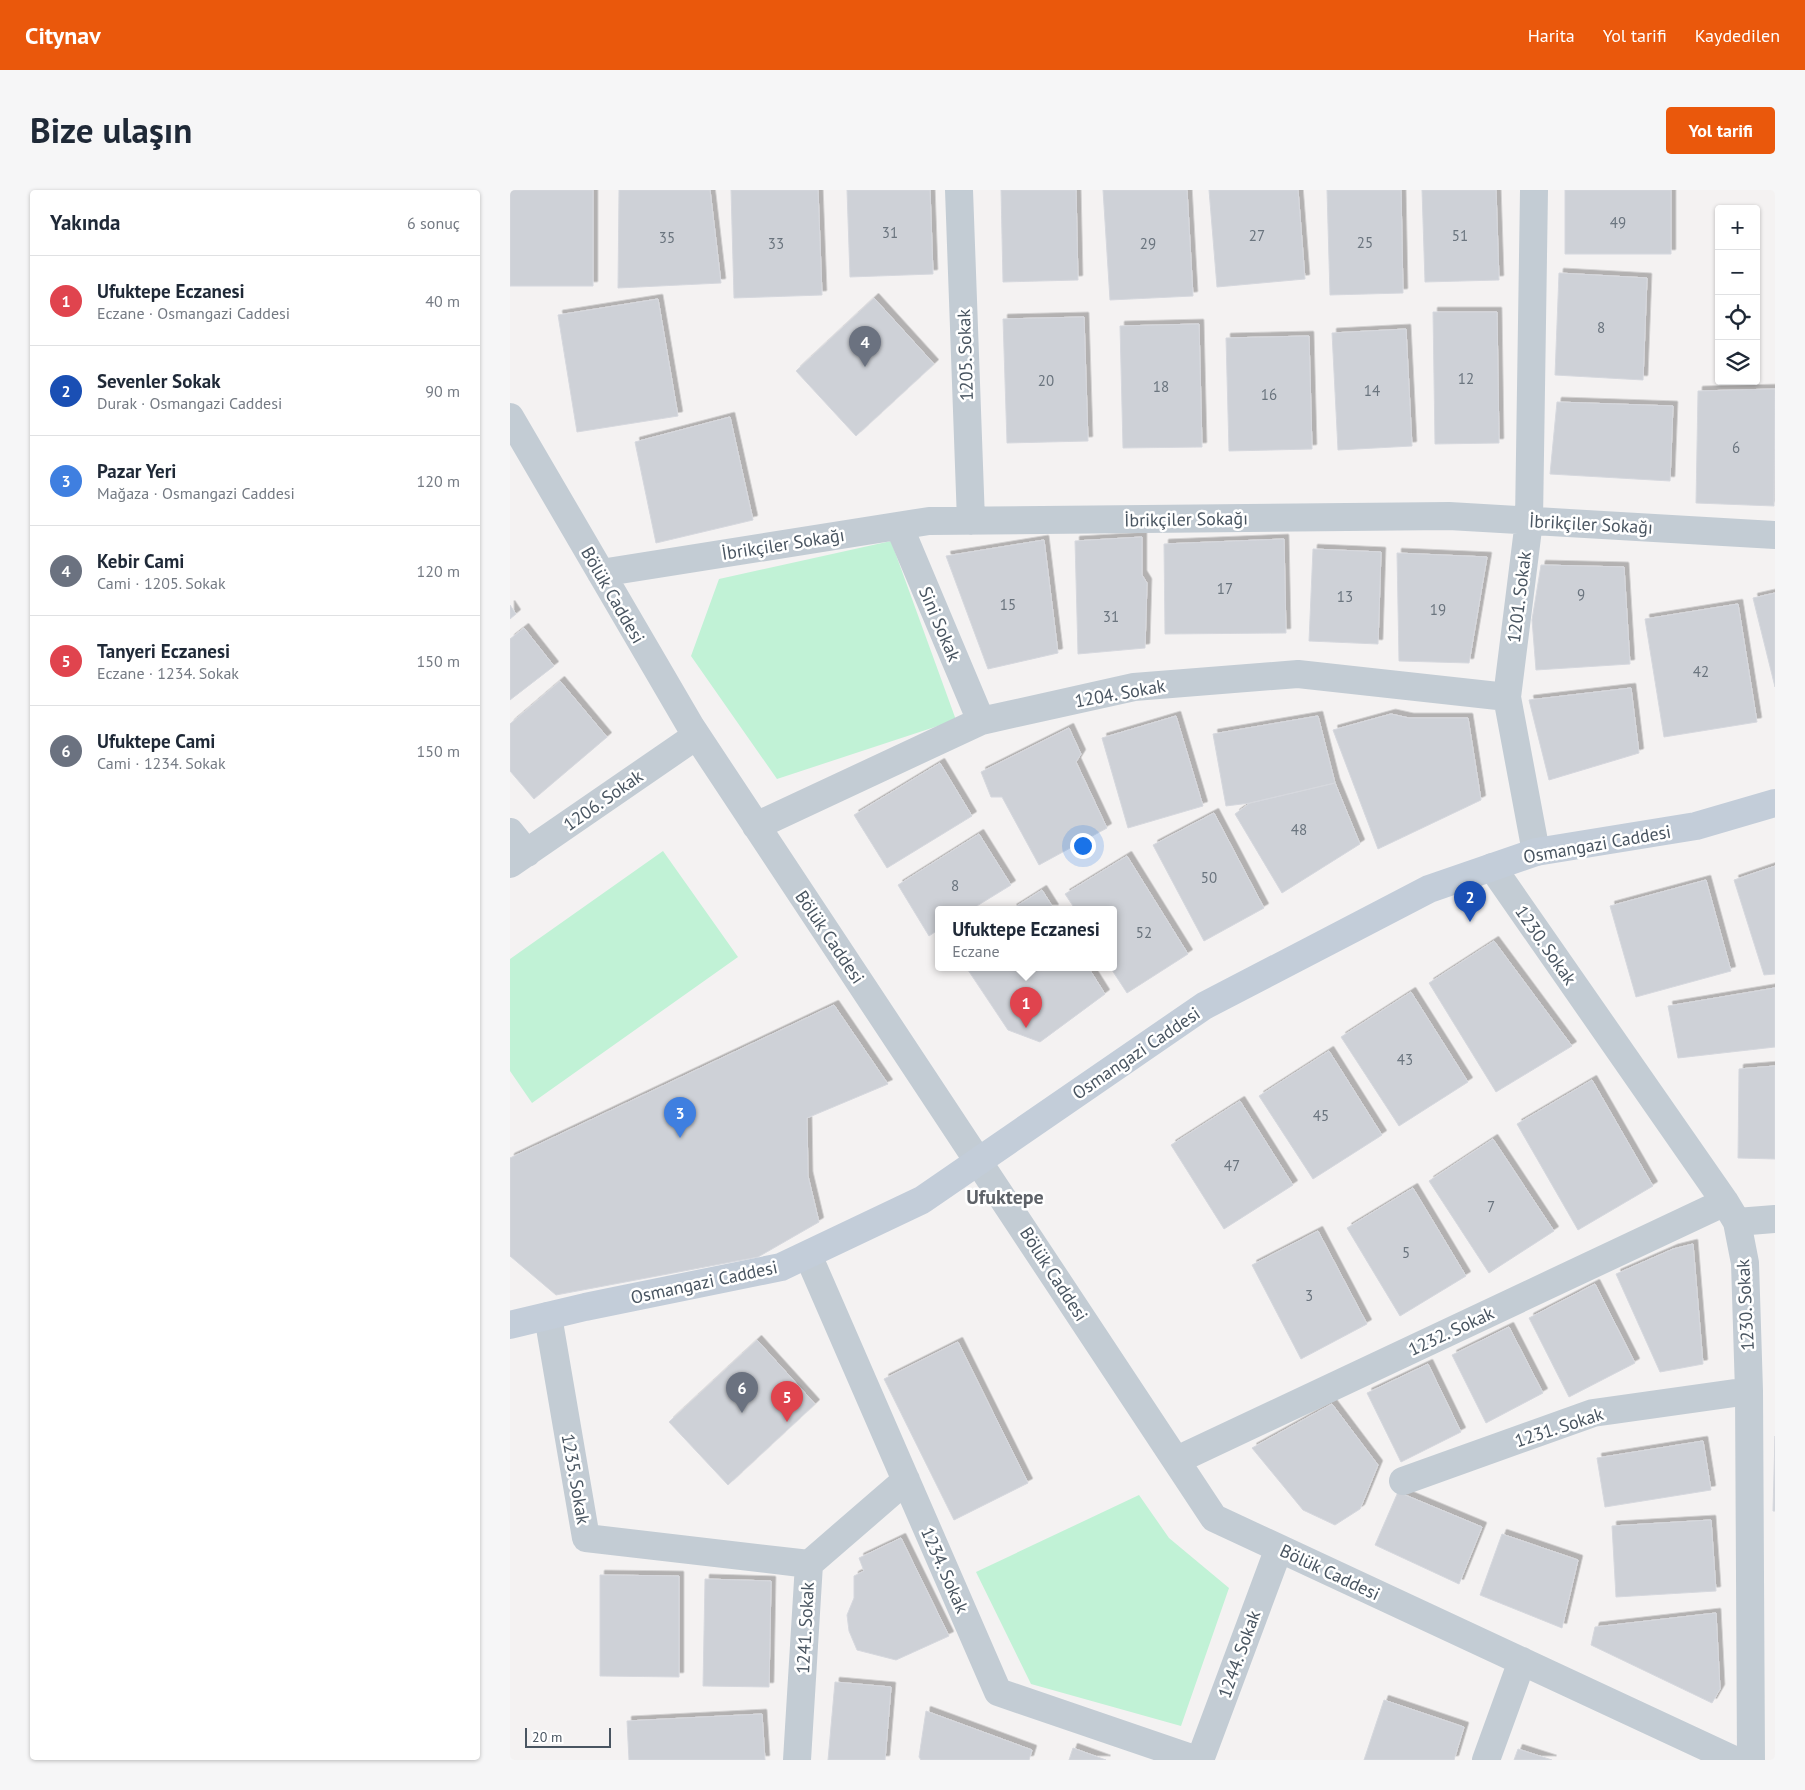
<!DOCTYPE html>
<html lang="tr">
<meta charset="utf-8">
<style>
:root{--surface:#fff;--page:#f6f6f7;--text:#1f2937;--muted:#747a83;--line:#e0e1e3;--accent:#ea580c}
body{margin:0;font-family:"PT Sans",sans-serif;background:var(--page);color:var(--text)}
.controls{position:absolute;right:15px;top:15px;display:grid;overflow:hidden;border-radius:5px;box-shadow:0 1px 4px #0004}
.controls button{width:45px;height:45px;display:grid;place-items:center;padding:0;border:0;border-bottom:1px solid var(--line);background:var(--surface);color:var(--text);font:25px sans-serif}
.scale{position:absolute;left:15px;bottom:12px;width:86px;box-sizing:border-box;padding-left:5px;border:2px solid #495561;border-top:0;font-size:14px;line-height:18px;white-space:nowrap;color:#495561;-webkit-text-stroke:4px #fff;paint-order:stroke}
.you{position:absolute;left:572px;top:655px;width:18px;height:18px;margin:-12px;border:4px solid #fff;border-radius:50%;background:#1a73e8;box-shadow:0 0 0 8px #1a73e833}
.badge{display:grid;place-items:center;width:32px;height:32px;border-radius:50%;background:var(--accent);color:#fff;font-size:16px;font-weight:700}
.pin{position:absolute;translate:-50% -41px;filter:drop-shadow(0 1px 2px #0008)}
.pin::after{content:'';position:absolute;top:26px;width:18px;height:15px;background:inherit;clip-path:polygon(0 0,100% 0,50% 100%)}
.popup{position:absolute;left:425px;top:716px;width:182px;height:65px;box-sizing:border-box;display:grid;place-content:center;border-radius:5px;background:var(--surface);filter:drop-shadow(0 1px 4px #0005);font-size:16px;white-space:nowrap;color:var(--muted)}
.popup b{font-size:19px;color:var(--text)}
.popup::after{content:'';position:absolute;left:50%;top:100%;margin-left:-10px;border:10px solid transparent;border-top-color:var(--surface)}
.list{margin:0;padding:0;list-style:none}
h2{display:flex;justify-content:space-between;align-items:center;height:65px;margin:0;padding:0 20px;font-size:21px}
h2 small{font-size:16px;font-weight:400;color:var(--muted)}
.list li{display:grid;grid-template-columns:32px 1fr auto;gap:15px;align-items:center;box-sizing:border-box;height:90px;padding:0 20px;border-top:1px solid var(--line)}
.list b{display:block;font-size:19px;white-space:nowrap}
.list p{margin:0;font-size:16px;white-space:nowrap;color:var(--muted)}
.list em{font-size:16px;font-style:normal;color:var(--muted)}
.icon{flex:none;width:28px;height:28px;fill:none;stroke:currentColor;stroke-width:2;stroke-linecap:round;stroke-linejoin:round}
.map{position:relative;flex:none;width:1265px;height:1570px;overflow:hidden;border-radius:5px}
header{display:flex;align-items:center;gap:30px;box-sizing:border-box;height:70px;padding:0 25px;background:var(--accent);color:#fff}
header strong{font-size:24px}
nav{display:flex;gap:28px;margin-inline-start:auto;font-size:18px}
.intro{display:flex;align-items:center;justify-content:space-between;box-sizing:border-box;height:120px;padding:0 30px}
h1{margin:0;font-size:35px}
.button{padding:12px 22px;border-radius:5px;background:var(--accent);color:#fff;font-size:18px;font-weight:700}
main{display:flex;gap:30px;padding:0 30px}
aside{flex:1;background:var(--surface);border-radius:5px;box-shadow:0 1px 4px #0004}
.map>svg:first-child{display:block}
.green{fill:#c1f2d6}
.building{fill:#ced1d7;stroke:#d6d8de;filter:url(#shadow)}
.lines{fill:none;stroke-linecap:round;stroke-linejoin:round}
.minor{stroke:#c3ccd4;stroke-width:28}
.secondary{stroke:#c3cdd9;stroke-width:28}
.labels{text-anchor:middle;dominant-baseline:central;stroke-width:5;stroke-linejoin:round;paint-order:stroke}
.number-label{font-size:15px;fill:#6a747e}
.street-label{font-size:18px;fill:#495561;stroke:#fff}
.quarter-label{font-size:20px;font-weight:bold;fill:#5e6268;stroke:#fff}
</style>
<header>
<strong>Citynav</strong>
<nav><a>Harita</a><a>Yol tarifi</a><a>Kaydedilen</a></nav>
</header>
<div class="intro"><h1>Bize ulaşın</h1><a class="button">Yol tarifi</a></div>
<main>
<aside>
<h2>Yakında<small>6 sonuç</small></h2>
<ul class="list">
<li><span class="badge" style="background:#e0444e">1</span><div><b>Ufuktepe Eczanesi</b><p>Eczane · Osmangazi Caddesi</p></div><em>40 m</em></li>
<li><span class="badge" style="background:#1a4fb4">2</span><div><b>Sevenler Sokak</b><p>Durak · Osmangazi Caddesi</p></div><em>90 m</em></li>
<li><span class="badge" style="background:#3f7fe0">3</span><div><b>Pazar Yeri</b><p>Mağaza · Osmangazi Caddesi</p></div><em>120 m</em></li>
<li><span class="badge" style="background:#6b7280">4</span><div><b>Kebir Cami</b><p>Cami · 1205. Sokak</p></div><em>120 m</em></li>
<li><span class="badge" style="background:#e0444e">5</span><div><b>Tanyeri Eczanesi</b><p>Eczane · 1234. Sokak</p></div><em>150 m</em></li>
<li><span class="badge" style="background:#6b7280">6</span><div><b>Ufuktepe Cami</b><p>Cami · 1234. Sokak</p></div><em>150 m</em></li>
</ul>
</aside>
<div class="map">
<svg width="1265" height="1570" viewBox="0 0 1265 1570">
<defs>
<filter id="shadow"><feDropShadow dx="4.5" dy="-4.5" stdDeviation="0" flood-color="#0004"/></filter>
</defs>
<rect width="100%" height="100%" fill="#f4f2f2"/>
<path class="green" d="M381 351 446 530 267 589 181 466 209 389Z
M153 661 228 767 22 913 0 881V769Z
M629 1305 659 1348 719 1398 671 1536 521 1494 466 1382Z"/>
<path class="building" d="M0 0H83V96H0Z
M109 0H200L211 93 108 98Z
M221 0H308L312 105 224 108Z
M337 0H420L423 84 340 87Z
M491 0H566L568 90 493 92Z
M593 0H677L683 106 600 110Z
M699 0H788L795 89 707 97Z
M817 0H891L893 103 820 105Z
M912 0H986L989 90 915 92Z
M1055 0H1161V64H1055Z
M1049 83 1137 88 1133 190 1045 185Z
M364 108 424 174 346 246 286 181Z
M148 109 168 226 67 242 48 125Z
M923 122H987L989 253 925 254Z
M574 127 578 251 497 253 493 129Z
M689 134 692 257 613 258 610 136Z
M896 139 902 256 828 260 822 143Z
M799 146 802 259 719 261 716 148Z
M1265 199 1264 316 1186 313 1188 201Z
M1047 212 1163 216 1160 291 1040 284Z
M220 227 243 330 146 353 125 252Z
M632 347V385L637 393 635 458 568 464 565 351Z
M774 349 776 443 655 444 654 354Z
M534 350 548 463 478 479 436 366Z
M803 359 871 362 868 454 799 451Z
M887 363 977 367 959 473 889 471Z
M1031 375 1114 377 1120 474 1026 480 1022 430Z
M1265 403V497L1243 408Z
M1228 414 1247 532 1154 547 1135 429Z
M0 415 6 424 0 429Z
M14 438 44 476 0 510V449Z
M50 491 97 547 24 609 0 581V534Z
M1121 498 1129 563 1039 590 1019 510Z
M881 524 899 528H958L971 610 868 659 823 540Z
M666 526 693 616 618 638 592 548Z
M808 526 825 593 740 613 716 616 703 544Z
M559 538 571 564 566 572 597 638 529 675 492 607H481L471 582Z
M430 573 462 626 377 678 344 625Z
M825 593 850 654 772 703 725 624 740 613Z
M704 623 754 718 694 751 643 655Z
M469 644 501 695 462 719H428V740L419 746 388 695Z
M617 666 678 764 617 803 600 777H604V719H565L555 704Z
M1265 676V784L1254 785 1224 690Z
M1196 690 1221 781 1126 807 1100 716Z
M532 700 544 719H502Z
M984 751 1062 856 986 902 919 793Z
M456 777H578L595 804 530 852 498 840Z
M1265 798V857L1168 868 1158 816Z
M901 802 958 892 889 936 831 847Z
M324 815 378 894 297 928 298 986 309 1032 248 1067 46 1105 0 1066V968Z
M819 861 872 945 803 989 749 906Z
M1265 876V969L1228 968 1229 879Z
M1082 890 1143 996 1068 1040 1007 934Z
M730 911 783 995 714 1039 661 955Z
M983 949 1044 1041 979 1083 919 991Z
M903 998 956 1086 890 1126 837 1038Z
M808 1041 857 1134 791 1169 742 1075Z
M1183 1054 1193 1174 1150 1182 1106 1084 1163 1059Z
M1085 1094 1125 1173 1059 1207 1019 1128Z
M999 1137 1033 1203 976 1233 942 1165Z
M247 1150 305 1214 218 1295 159 1232Z
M448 1152 518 1293 444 1330 374 1189Z
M918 1174 951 1242 891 1272 857 1203Z
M822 1214 868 1275 850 1319 825 1335 793 1320 742 1258Z
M1265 1246V1321H1263Z
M1193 1251 1201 1300 1095 1317 1087 1268Z
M888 1302 972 1337 949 1394 865 1355Z
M1201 1330 1206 1401 1106 1407 1102 1336Z
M992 1344 1068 1370 1052 1438 970 1405Z
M391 1348 439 1446 386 1470 347 1460 339 1441 337 1425 344 1408V1386L354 1381 349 1368Z
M90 1385 169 1386V1487L90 1486Z
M195 1389 261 1391 259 1497 193 1496Z
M1206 1423 1210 1499 1202 1513 1081 1455 1085 1437Z
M325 1492 381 1497 375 1570H318Z
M874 1510 954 1537 944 1570H854Z
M416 1521 522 1560 519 1570H411L409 1567Z
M252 1524 255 1570H119L117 1531Z
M563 1558 596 1570H559Z
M1008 1559 1042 1570H1004Z"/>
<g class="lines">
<path class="minor" d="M449 0 461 331
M1024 0 1019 331 997 507 1026 662
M0 227 181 537 704 1328 1224 1570
M389 336 471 531
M91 383 419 331 939 326 1265 345
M246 636 471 531 624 497 788 484 997 507
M0 642 17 663
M0 674 186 546
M982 677 1215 1012 1227 1032 1235 1073 1239 1201 1241 1570
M1227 1032 1265 1029
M298 1065 488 1502 687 1570
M38 1126 76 1348 299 1374
M667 1270 1215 1012
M893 1291 1083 1223 1239 1201
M287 1570 299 1374 396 1290
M690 1570 769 1358
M976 1570 1012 1471"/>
<path class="secondary" d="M0 1135 75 1117 271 1077 412 1010 694 816 919 699 1026 662 1186 636 1265 613"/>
</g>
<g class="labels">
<g class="number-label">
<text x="1108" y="32">49</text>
<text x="380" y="42">31</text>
<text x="747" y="45">27</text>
<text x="950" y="45">51</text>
<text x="157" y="47">35</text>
<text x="855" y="52">25</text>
<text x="266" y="53">33</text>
<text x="638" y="53">29</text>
<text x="1091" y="137">8</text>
<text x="956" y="188">12</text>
<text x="536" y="190">20</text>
<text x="651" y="196">18</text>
<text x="862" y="200">14</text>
<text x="759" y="204">16</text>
<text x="1226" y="257">6</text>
<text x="715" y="398">17</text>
<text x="1071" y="404">9</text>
<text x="835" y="406">13</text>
<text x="498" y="414">15</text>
<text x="928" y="419">19</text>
<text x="601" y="426">31</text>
<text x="1191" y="481">42</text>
<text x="789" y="639">48</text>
<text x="699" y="687">50</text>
<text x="445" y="695">8</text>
<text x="634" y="742">52</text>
<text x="895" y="869">43</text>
<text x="811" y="925">45</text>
<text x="722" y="975">47</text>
<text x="981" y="1016">7</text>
<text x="896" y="1062">5</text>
<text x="799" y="1105">3</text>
</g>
<g class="street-label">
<text transform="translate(455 165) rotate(-92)">1205. Sokak</text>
<text transform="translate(676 329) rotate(-1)">İbrikçiler Sokağı</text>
<text transform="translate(1081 334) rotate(3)">İbrikçiler Sokağı</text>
<text transform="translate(273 354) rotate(-9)">İbrikçiler Sokağı</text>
<text transform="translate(103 405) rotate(60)">Bölük Caddesi</text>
<text transform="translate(1009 407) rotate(-83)">1201. Sokak</text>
<text transform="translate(430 434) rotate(67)">Sini Sokak</text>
<text transform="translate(610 503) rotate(-10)">1204. Sokak</text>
<text transform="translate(93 610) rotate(-35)">1206. Sokak</text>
<text transform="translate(1087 654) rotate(-10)">Osmangazi Caddesi</text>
<text transform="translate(320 747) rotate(56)">Bölük Caddesi</text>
<text transform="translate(1036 755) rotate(55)">1230. Sokak</text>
<text transform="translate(626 863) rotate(-34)">Osmangazi Caddesi</text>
<text transform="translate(544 1084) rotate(57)">Bölük Caddesi</text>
<text transform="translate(194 1092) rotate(-12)">Osmangazi Caddesi</text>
<text transform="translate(1235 1115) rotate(-93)">1230. Sokak</text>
<text transform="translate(941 1141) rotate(-25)">1232. Sokak</text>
<text transform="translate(1049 1237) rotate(-18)">1231. Sokak</text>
<text transform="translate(66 1289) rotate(80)">1235. Sokak</text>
<text transform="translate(435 1380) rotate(66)">1234. Sokak</text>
<text transform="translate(820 1382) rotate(25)">Bölük Caddesi</text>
<text transform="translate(295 1438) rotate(-87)">1241. Sokak</text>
<text transform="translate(729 1464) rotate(-70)">1244. Sokak</text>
</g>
<g class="quarter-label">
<text x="495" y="1007">Ufuktepe</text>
</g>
</g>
</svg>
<div class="controls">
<button>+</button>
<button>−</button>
<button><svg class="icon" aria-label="locate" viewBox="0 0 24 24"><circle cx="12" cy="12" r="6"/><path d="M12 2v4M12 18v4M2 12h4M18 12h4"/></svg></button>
<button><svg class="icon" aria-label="layers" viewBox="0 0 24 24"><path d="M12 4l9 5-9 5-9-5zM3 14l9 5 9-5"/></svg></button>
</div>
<div class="scale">20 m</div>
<div class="you"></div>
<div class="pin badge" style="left:516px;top:838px;background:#e0444e">1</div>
<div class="popup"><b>Ufuktepe Eczanesi</b>Eczane</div>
<div class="pin badge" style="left:960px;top:732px;background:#1a4fb4">2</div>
<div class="pin badge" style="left:170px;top:948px;background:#3f7fe0">3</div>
<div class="pin badge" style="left:355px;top:177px;background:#6b7280">4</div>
<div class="pin badge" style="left:277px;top:1232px;background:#e0444e">5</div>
<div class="pin badge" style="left:232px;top:1223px;background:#6b7280">6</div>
</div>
</main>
